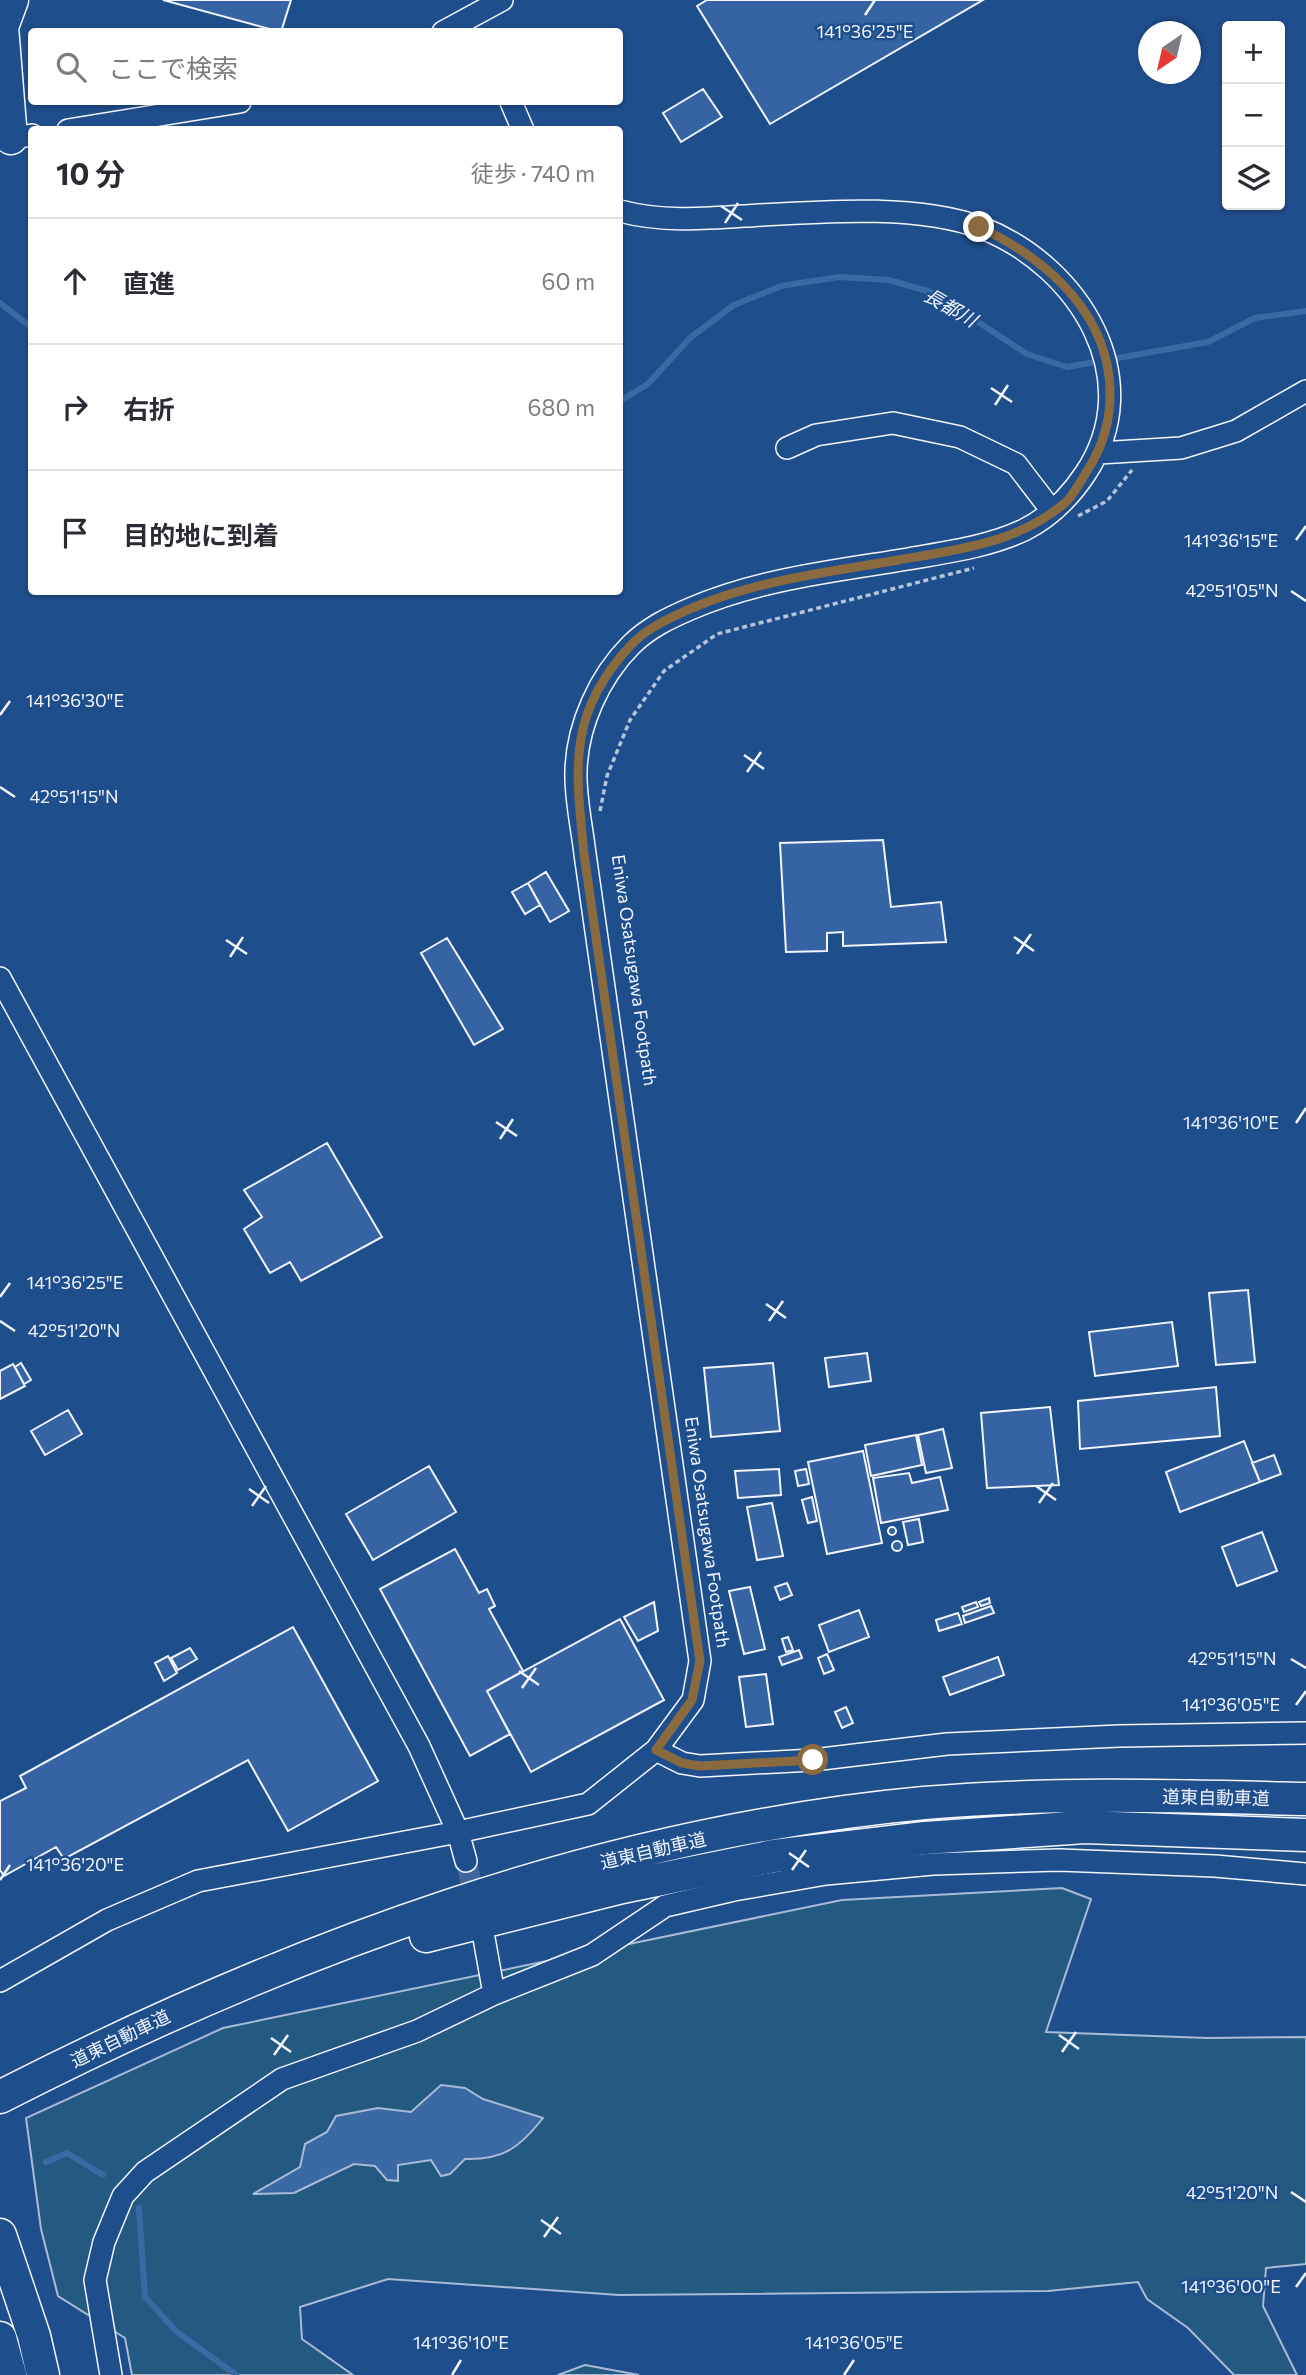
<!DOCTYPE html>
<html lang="ja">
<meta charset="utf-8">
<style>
:root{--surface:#fff;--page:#f7f7f7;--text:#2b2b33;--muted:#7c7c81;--line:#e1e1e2}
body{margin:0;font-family:Commissioner,"Noto Sans JP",sans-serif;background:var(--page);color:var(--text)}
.controls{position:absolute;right:21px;top:21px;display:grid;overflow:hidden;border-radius:7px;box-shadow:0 2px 5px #0004}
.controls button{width:63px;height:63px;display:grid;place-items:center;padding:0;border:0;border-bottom:2px solid var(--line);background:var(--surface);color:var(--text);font:35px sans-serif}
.compass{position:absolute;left:1138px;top:21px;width:63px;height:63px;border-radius:50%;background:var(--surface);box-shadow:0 2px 5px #0004;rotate:214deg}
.stop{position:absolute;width:21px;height:21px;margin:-16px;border:5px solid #8a6a3f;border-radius:50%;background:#fff}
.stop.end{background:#8a6a3f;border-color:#fff;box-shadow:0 2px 7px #0008}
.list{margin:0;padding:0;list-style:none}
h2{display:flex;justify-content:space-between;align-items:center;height:91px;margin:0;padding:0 28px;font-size:30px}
h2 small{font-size:23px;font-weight:400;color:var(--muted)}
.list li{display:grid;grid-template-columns:46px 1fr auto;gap:21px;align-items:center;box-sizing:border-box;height:126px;padding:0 28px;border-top:2px solid var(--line)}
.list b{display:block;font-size:26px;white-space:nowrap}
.list em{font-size:23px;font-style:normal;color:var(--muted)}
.icon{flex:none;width:38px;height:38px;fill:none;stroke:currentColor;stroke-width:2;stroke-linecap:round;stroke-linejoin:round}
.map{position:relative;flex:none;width:1306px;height:2375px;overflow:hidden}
.search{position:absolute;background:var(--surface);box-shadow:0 2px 5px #0004;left:28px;top:28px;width:595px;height:77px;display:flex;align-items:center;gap:18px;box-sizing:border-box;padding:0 24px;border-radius:7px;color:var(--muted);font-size:26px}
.panel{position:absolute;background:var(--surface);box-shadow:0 2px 5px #0004;left:28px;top:126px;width:595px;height:469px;border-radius:7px}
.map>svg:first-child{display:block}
.green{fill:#245a82;stroke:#a8bbd7;stroke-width:2}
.water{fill:#3b69a3;stroke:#a8bbd7;stroke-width:2}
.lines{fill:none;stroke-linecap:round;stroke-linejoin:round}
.stream{stroke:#3b69a3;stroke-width:6}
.building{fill:#3563a3;stroke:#f2f6ff;stroke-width:2}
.minor-tunnel{stroke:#3f679d;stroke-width:21;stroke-dasharray:21 10;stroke-linecap:butt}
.minor-casing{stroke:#f2f6ff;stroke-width:24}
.highway-casing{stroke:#f2f6ff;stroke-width:35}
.path{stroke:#b3c4dc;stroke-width:3.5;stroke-dasharray:5 3.5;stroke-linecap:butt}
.minor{stroke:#1f4e8c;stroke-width:21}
.highway{stroke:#1f4e8c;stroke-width:32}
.route{stroke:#8a6a3f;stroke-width:9}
.ticks{fill:none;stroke:#f2f6ff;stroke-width:2.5}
.labels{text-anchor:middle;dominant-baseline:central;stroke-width:5;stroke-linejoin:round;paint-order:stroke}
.street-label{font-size:18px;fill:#f2f6ff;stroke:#1f4e8c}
.water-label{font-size:19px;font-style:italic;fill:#f2f6ff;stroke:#1f4e8c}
.ticks-label{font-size:18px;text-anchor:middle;fill:#f2f6ff;stroke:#1f4e8c;stroke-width:5;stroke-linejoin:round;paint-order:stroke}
</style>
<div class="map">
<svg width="1306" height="2375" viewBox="0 0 1306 2375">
<rect width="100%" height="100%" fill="#1f4e8c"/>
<path class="green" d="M1062 1888 1091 1899 1046 2032 1207 2038 1306 2037V2264L1266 2268 1263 2306 1297 2375H1234L1188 2328 1147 2299 1138 2282 1048 2291 619 2295 388 2279 300 2307 302 2339 353 2375H132L125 2338 58 2296 41 2229 26 2118 223 2028 842 1900Z
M585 2365 639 2375H558Z"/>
<path class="water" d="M441 2085 465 2088 483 2099 543 2118C520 2147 504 2160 465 2159L450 2174 441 2176 431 2160 398 2165V2181L387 2180 375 2166 354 2164 294 2193 253 2194 300 2167 305 2144 327 2132 336 2116 378 2108 411 2112Z"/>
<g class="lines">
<path class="stream" d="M0 303 32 328
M620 401 648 384 690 338 734 305 781 286 839 277 889 280 934 293 1027 354 1067 367 1208 342 1255 318 1306 311
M46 2162 67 2153 103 2175
M139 2208 145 2297 176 2331 236 2375"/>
</g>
<path class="building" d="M163 0H291L281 32Z
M707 0H983L770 124 697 6Z
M703 89 722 117 681 142 663 113Z
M883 840 891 907 941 902 946 942 843 946V932L827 933V951L786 952 780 843Z
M546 872 569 911 550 922 528 883Z
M528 883 540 905 525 914 512 892Z
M447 938 503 1029 474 1045 421 953Z
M327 1143 382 1237 301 1281 290 1262 270 1273 244 1229 262 1217 244 1190Z
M1248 1290 1255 1362 1216 1365 1209 1293Z
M1172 1322 1178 1366 1095 1376 1089 1332Z
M867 1353 871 1381 829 1387 825 1358Z
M21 1363 31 1380 24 1384 15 1367Z
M773 1363 780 1431 711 1437 704 1368Z
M13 1364 25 1386 0 1399V1371Z
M1216 1387 1220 1436 1080 1449 1078 1401Z
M1050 1407 1059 1485 987 1488 981 1413Z
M68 1410 82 1434 45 1455 31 1431Z
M943 1429 952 1468 926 1473 918 1435Z
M916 1435 922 1465 871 1476 865 1445Z
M1244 1441 1260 1482 1180 1512 1166 1472Z
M863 1451 882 1543 827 1554 808 1462Z
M1274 1455 1281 1474 1260 1482 1252 1463Z
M429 1466 456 1512 373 1560 346 1514Z
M779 1469 781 1495 738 1498 735 1471Z
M806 1469 809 1484 798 1486 795 1471Z
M909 1473 912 1483 940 1477 948 1510 881 1523 873 1478Z
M812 1497 817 1521 808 1523 802 1500Z
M772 1503 783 1556 757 1560 747 1507Z
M919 1519 923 1542 908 1545 903 1522Z
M888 1531a4 4 0 1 1 8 0a4 4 0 1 1-8 0Z
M1262 1532 1277 1571 1237 1586 1222 1547Z
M892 1546a5 5 0 1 1 10 0a5 5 0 1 1-10 0Z
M455 1549 479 1593 487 1589 495 1606 489 1609 523 1671 487 1691 510 1734 470 1756 380 1589Z
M787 1583 792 1595 780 1600 775 1587Z
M750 1587 765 1649 744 1654 729 1591Z
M989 1598 990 1603 981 1606 979 1602Z
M654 1602 658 1631 638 1641 624 1617Z
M976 1602 978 1607 964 1612 962 1607Z
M991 1606 994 1613 965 1623 963 1616Z
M859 1610 869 1637 829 1652 819 1625Z
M958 1613 962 1624 939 1631 936 1620Z
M620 1619 664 1700 531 1772 487 1691Z
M293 1627 378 1781 288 1831 248 1760 64 1859 56 1847 4 1876 0 1870V1801L26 1788 20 1776Z
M788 1637 793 1650 786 1652 782 1639Z
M190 1648 197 1659 178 1670 171 1658Z
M799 1650 802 1658 782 1665 779 1657Z
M827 1654 834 1670 824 1674 818 1658Z
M168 1656 177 1673 164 1681 155 1663Z
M998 1657 1004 1675 950 1695 943 1677Z
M766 1674 773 1724 746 1727 739 1677Z
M846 1707 853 1723 842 1728 835 1712Z"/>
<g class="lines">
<path class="minor-tunnel" d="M466 1861 477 1908"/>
<defs>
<path id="minor" d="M443 32 502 0
M511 102 523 130
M68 130 240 102
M0 140 32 135
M787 448 816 435 893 423 960 437 1016 464 1052 511
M1099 453 1181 448 1236 431 1306 391
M0 978 419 1746 458 1832 466 1861
M656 1750 682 1763 700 1766 813 1760 947 1744 1119 1736 1306 1733
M484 1938 494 1994
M0 1981 107 1920 198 1881 458 1832 588 1804 656 1750 693 1700 700 1661 585 854C582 827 575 798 576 771 577 726 599 677 631 645 648 628 669 618 690 609 759 579 835 571 908 559 947 552 988 547 1024 530 1050 517 1069 498 1085 474 1149 379 1079 266 982 228 915 203 816 212 745 216 702 219 661 222 620 211
M111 2375 95 2280 104 2242 123 2196 145 2172 282 2079 417 2031 494 1994 592 1955 665 1906 734 1890 826 1874 933 1864 1059 1860 1215 1866 1306 1874"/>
<path id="highway" d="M11 138 2 27 12 0
M426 1936 622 1887 774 1856 925 1838 1085 1827 1306 1835
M0 2097C287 1950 600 1833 924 1803 1051 1792 1179 1796 1306 1799
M0 2235 34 2336 43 2375
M0 2338 10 2375"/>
</defs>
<use href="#minor" class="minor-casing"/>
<use href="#highway" class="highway-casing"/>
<path class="path" d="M1078 516 1107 501 1132 470
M600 811 607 776 630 720 664 671 717 634 974 568"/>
<use href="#minor" class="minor"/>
<use href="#highway" class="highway"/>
</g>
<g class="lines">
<path class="route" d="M813 1760 700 1766 682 1763 656 1750 692 1700 700 1661 584 854C576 770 566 715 630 646 646 628 670 618 692 608 758 580 829 572 898 560 957 550 1019 543 1066 502 1074 494 1081 481 1087 471 1106 442 1113 411 1109 376 1100 305 1041 256 979 227"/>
</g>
<path class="ticks" d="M865 15 875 0M721 206 742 220M725 223 738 203M991 388 1012 402M995 405 1008 385M1296 540 1306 526M1291 591 1306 601M0 715 10 701M744 755 764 769M747 772 761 752M0 787 15 797M1014 937 1034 951M226 940 247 954M1017 954 1031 934M230 957 243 937M496 1122 517 1136M1296 1123 1306 1108M500 1139 513 1119M0 1297 10 1283M766 1304 786 1318M0 1321 15 1331M769 1321 783 1301M1036 1486 1056 1500M249 1489 269 1503M1039 1503 1053 1483M252 1506 266 1486M1291 1659 1306 1668M519 1671 539 1685M522 1688 536 1668M1296 1705 1306 1691M789 1853 809 1867M792 1870 806 1850M0 1880 10 1865M1059 2035 1079 2049M271 2038 291 2052M1062 2052 1076 2032M274 2055 288 2035M1291 2192 1306 2202M541 2220 561 2234M544 2237 558 2217M1296 2287 1306 2273M452 2375 461 2360M844 2375 854 2360"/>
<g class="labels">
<g class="street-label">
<text transform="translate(635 970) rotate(82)">Eniwa Osatsugawa Footpath</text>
<text transform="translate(708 1532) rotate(82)">Eniwa Osatsugawa Footpath</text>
<text transform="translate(1216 1797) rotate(1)">道東自動車道</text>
<text transform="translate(653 1850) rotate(-13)">道東自動車道</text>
<text transform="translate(120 2038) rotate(-26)">道東自動車道</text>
</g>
<g class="water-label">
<text transform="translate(951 307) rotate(30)">長都川</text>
</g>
</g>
<g class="ticks-label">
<text x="865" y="38">141°36'25"E</text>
<text x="1231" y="547">141°36'15"E</text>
<text x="1232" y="597">42°51'05"N</text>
<text x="75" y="707">141°36'30"E</text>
<text x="74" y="803">42°51'15"N</text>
<text x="1231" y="1129">141°36'10"E</text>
<text x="75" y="1289">141°36'25"E</text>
<text x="74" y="1337">42°51'20"N</text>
<text x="1232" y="1665">42°51'15"N</text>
<text x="1231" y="1711">141°36'05"E</text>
<text x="75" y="1871">141°36'20"E</text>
<text x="1232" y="2199">42°51'20"N</text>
<text x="1231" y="2293">141°36'00"E</text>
<text x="461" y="2349">141°36'10"E</text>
<text x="854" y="2349">141°36'05"E</text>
</g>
</svg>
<div class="controls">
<button>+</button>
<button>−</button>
<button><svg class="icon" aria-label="layers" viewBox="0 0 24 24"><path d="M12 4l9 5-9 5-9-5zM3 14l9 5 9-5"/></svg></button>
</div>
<svg class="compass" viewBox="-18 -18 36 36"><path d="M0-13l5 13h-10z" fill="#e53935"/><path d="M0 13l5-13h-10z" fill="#7c7c81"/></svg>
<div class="stop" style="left:813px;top:1760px"></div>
<div class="stop end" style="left:979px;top:227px"></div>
<div class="search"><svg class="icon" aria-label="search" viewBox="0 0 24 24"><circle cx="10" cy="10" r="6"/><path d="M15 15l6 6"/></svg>ここで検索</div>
<section class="panel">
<h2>10 分<small>徒歩 · 740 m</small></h2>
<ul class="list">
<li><svg class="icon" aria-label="ahead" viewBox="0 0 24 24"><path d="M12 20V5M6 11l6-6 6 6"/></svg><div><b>直進</b></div><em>60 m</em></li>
<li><svg class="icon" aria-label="right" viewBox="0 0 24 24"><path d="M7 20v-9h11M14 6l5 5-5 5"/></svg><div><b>右折</b></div><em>680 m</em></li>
<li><svg class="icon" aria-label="arrive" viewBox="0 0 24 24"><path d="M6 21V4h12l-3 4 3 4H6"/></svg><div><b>目的地に到着</b></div></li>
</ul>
</section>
</div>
